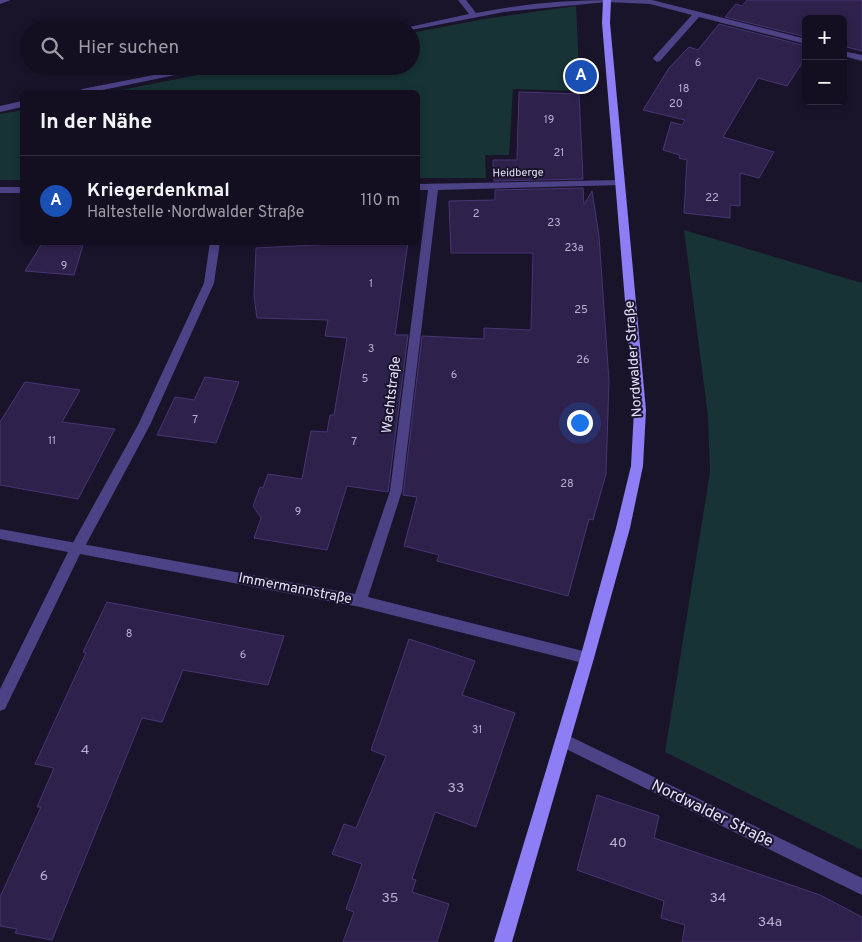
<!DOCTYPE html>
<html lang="de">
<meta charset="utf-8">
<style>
:root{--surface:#140f20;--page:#1d1829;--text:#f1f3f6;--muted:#9d9ca5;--line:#332f3e;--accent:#db2777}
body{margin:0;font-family:Overpass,sans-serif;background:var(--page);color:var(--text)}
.controls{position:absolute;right:15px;top:15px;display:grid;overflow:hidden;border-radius:8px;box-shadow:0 2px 8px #0003}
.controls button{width:45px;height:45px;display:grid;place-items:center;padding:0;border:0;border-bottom:1px solid var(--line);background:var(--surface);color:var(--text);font:25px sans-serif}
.you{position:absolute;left:579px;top:422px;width:18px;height:18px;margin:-12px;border:4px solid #fff;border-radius:50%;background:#1a73e8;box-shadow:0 0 0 8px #1a73e833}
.badge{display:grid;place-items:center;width:32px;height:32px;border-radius:50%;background:var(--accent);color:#fff;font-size:16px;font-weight:700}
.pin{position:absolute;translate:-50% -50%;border:2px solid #fff;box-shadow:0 1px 5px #0006}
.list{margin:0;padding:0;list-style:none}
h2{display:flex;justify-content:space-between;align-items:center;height:65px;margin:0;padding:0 20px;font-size:21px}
h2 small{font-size:16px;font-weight:400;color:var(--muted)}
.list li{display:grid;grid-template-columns:32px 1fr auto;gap:15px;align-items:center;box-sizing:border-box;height:90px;padding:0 20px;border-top:1px solid var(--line)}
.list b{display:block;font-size:19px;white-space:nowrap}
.list p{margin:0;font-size:16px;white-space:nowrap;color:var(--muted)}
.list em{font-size:16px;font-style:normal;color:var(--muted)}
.icon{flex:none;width:28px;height:28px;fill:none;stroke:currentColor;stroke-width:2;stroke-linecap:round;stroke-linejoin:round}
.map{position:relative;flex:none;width:862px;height:942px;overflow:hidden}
.search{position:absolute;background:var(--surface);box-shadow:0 2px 8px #0003;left:20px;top:20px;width:400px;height:55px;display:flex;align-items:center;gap:12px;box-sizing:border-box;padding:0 18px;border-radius:28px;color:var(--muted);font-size:19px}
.panel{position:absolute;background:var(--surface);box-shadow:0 2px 8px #0003;left:20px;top:90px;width:400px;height:155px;border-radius:8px}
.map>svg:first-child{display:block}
.green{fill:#173335}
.building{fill:#2e214b;stroke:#483575}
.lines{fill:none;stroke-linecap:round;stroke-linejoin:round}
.lane{fill:#4c4286;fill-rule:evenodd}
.street{fill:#4c4286;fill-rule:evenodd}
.secondary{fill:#8d7ef6;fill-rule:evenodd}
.labels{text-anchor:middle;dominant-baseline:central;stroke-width:4;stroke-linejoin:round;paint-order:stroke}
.number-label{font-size:11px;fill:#b8b0d0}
.far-street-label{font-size:11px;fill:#e6e0fd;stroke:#1a142b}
.street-label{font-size:14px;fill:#e6e0fd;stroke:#1a142b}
.near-number-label{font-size:14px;fill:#b8b0d0}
.near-street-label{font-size:16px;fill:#e6e0fd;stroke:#1a142b}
</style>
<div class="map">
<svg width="862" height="942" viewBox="0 0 862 942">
<rect width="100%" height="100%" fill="#1a142b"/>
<path class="green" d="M576 6 580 91 513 89 509 155H485L486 178H418V92H111L244 66H411V33L484 19Z
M22 110V180H0V114Z
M684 230 862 283V850L665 752 710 472 708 416Z"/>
<path class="building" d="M747 0H862V51L843 46V19H806V37L725 17 736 4 742 6Z
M719 24 806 46V57L787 86 758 78 723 137 774 152 759 178 740 173V206L730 205V218L684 213 687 160 679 158 680 155 663 150 671 122 682 125 685 120 643 110 669 68 689 47 698 50Z
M519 92 579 94 583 179 494 181 493 160H517Z
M583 188 584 205 592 191 599 236 609 381 606 474 593 520 589 519 568 596 437 561 439 555 404 546 417 497 403 495 422 336 484 339V328L531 330 533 253H451L449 201 495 200V190Z
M43 242H84L74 275 25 271Z
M335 242H408L395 335H408L388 492 347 486 327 550 254 538 261 518 253 506 260 487 263 488 268 474 302 479 311 431 327 432 330 415H334L347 338 325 336 328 320 257 318 254 297 256 248 335 244Z
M205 377 239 382 216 443 157 435 175 397 194 400Z
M25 382 80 390 62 422 115 429 78 499 0 485V422Z
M107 602 284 636 268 685 183 670 162 722 142 718 52 940 15 933 17 929 0 926V897L41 807H37L54 768 35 764 86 653 83 652Z
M409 639 475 661 462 695 515 713 476 827 435 812 412 879 416 880 412 892 449 904 437 942H343L354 912 346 909 362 864 332 854 344 824 356 828 386 756 371 750Z
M597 795 659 816 654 838 820 895 862 917V942H682L685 925 661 918 664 901 577 870Z"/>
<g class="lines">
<path class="lane" d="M603 0H652L806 39V44L699 17 660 61 657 62 653 59 654 57 692 15 650 4 607 2Z
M843 51 862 55V61L843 56Z
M210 242H220L214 283 150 425 82 552 77 553 72 552 70 548 138 425 204 283Z
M563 733 862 878V895L558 745 555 740 558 735Z"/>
<path class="street" d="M0 0H11L0 4Z
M458 0H466L476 13C521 4 566 0 611 0L607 2 504 12 411 30 400 29 469 14Z
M200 66H219L93 92H78L82 89Z
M22 101V107L0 112V106Z
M619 180 622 181V185L438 190 402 491 368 597 587 652 592 654 594 658 592 662 587 664 360 607 80 554 5 709 0 711V689L68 552 0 539V529L355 594 390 491 428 190H418V184Z
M0 187H22V193H0Z"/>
<path class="secondary" d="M603 0H611L610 23 646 410 643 466 630 528 594 658 512 942H494L580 658 616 528 631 466 634 410 602 23Z"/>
</g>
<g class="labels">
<g class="number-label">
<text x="698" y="63">6</text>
<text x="684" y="89">18</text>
<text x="676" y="104">20</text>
<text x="549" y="120">19</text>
<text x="559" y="153">21</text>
<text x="712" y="198">22</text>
<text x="476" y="214">2</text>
<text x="554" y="223">23</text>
<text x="574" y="248">23a</text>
<text x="64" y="266">9</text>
<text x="371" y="284">1</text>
<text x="581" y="310">25</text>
<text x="371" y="349">3</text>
<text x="583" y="360">26</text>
<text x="454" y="375">6</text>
<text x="365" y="379">5</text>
<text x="195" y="420">7</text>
<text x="52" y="441">11</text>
<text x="354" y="442">7</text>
<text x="567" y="484">28</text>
<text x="298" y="512">9</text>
<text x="129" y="634">8</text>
<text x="243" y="655">6</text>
<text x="477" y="730">31</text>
</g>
<g class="far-street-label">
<text transform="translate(518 173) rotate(-1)">Heidberge</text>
</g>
<g class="street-label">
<text transform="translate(634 359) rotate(-94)">Nordwalder Straße</text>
<text transform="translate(392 395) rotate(-83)">Wachtstraße</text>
<text transform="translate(295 589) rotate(11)">Immermannstraße</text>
</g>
<g class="near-number-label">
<text x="85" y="750">4</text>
<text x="456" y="788">33</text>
<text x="618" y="843">40</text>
<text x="44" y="876">6</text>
<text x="390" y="898">35</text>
<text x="718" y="898">34</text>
<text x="770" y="922">34a</text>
</g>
<g class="near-street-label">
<text transform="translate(712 814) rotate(26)">Nordwalder Straße</text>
</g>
</g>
</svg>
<div class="controls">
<button>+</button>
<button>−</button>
</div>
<div class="you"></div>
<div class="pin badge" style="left:581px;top:76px;background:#1a4fb4">A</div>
<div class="search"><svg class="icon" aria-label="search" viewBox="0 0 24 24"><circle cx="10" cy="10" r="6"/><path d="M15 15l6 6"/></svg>Hier suchen</div>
<section class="panel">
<h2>In der Nähe<small></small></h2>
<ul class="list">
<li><span class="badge" style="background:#1a4fb4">A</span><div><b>Kriegerdenkmal</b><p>Haltestelle · Nordwalder Straße</p></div><em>110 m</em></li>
</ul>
</section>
</div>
